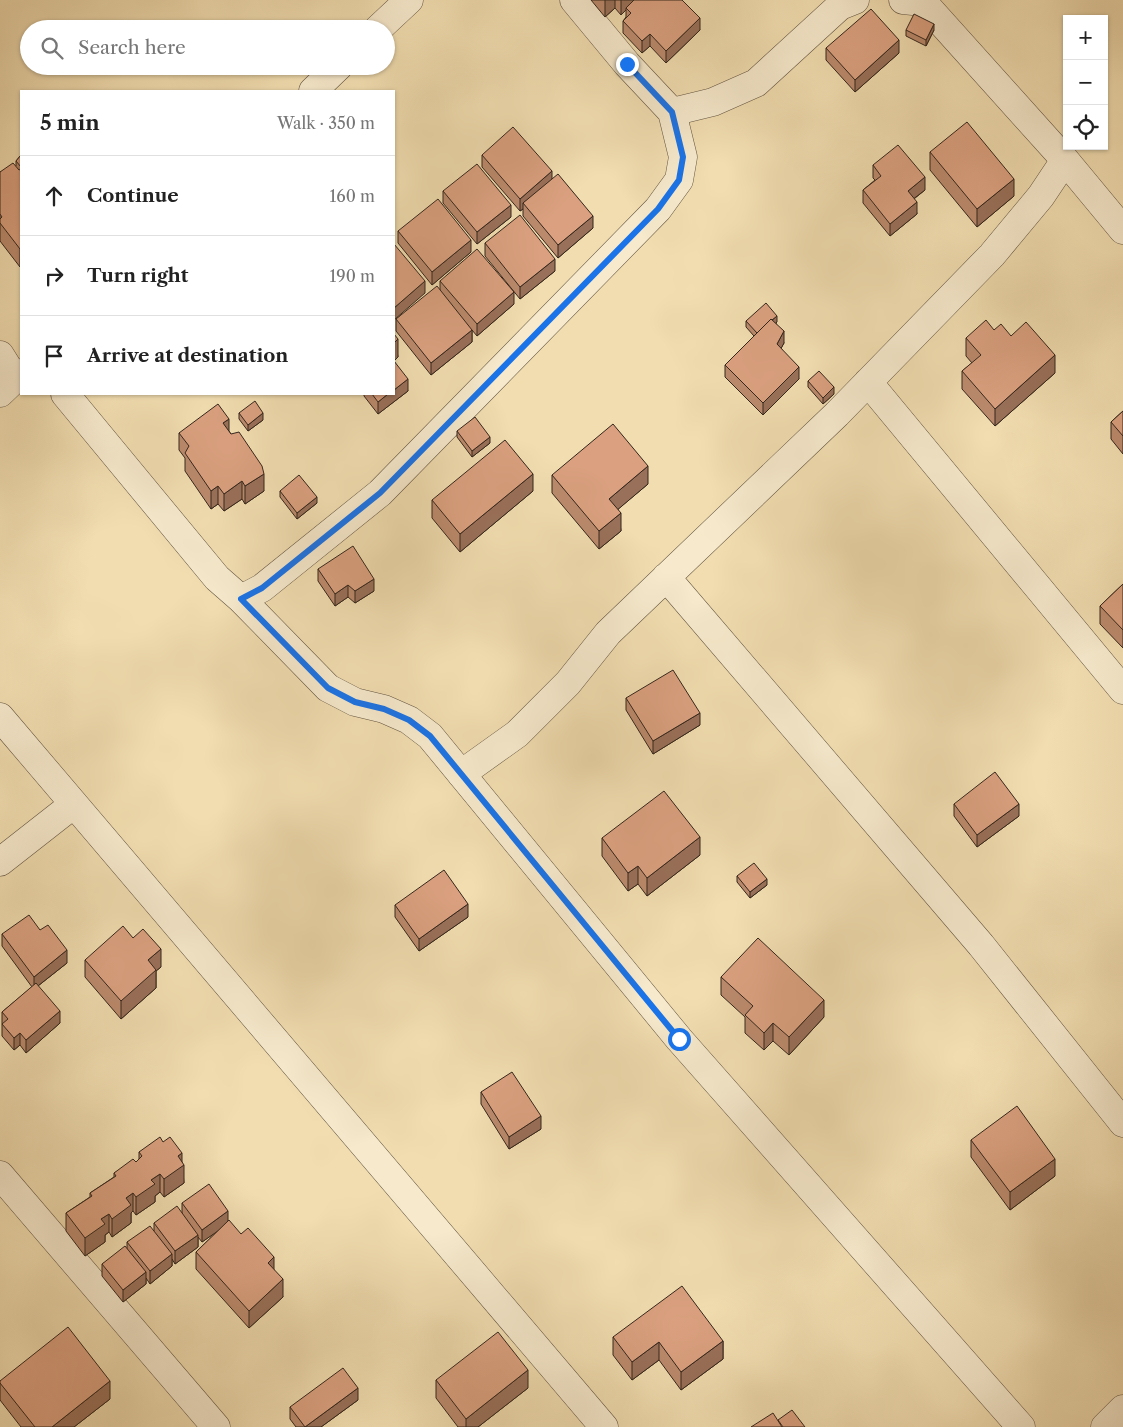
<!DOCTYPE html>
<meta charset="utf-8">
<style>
:root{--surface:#fff;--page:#f2f2f2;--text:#222;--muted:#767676;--line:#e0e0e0}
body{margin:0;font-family:"Libre Caslon Text",serif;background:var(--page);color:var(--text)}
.controls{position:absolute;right:15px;top:15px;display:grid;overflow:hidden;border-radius:0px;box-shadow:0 1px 4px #0004}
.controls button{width:45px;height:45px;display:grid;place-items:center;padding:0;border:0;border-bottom:1px solid var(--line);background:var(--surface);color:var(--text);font:25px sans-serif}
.stop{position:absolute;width:15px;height:15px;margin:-11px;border:4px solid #1a73e8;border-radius:50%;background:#fff}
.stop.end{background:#1a73e8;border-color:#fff;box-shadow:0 1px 5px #0008}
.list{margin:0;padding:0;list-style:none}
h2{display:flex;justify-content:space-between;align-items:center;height:65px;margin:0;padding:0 20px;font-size:21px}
h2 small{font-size:16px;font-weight:400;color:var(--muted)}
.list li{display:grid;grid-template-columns:32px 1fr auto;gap:15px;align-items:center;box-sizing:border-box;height:80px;padding:0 20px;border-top:1px solid var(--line)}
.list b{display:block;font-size:19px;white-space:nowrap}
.list em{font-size:16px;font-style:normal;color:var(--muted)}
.icon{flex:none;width:28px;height:28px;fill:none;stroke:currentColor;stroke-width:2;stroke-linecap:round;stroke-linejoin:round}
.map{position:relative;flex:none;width:1123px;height:1427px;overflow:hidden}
.search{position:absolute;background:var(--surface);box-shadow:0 1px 4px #0004;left:20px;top:20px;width:375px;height:55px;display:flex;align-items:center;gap:12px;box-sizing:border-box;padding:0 18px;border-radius:28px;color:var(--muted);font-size:19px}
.panel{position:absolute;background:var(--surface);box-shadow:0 1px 4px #0004;left:20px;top:90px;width:375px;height:305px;border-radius:0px}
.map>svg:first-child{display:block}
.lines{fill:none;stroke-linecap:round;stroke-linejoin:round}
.street-casing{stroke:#635441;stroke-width:29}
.street{stroke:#f6e9cc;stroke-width:28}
.wall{fill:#bb8a6d;stroke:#34261c}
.shaded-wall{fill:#997059;stroke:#34261c}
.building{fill:#daa07f;stroke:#34261c}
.route{stroke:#1a73e8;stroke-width:6}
</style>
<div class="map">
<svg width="1123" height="1427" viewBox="0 0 1123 1427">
<rect width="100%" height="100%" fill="#f1ddb0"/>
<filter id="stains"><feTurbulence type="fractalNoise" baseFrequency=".004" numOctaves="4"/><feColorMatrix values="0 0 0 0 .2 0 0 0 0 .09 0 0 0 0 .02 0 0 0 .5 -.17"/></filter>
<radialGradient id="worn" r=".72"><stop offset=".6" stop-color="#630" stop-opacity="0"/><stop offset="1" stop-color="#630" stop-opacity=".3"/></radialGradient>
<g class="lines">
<defs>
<path id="street" d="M574 0 627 64 672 112 713 102 756 83 840 6 855 0
M903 0 923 2 1065 160 1123 230
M378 29 409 0
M313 91 339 66
M0 355 15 379
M868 382 1123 690
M0 393 21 373
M65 394 217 578 241 599 262 588 380 493 658 209 679 180 683 157 672 112
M666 577 981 945 1123 1123
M241 599 328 688 355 702 384 709 409 720 430 736 679 1039 1021 1427
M0 717 604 1427
M461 774 517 734 568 683 608 633 837 414 992 255 1041 196 1065 160
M0 862 74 804
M0 1175 216 1427
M1105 1427 1123 1409"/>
</defs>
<use href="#street" class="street-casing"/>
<use href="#street" class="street"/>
</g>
<path class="wall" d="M591 0H682L700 30 666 63 650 46 642 53 623 33V21L626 17V10L621 15 615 8 605 17Z
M906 30H934L926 46 906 36Z
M826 48 899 53 855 92 826 60Z
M930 152 1014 196 977 227 930 170Z
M21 155V266L20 267 0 241V172L16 166V161Z
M482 155 552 179 593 228 558 258 523 216V209L520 211 482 167Z
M873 165 925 190 914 199 917 214 890 236 863 203V190L875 180 873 178Z
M443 191 511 217 477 244 443 203Z
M398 231 471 252 432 285 398 243Z
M485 243 555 271 520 299 485 256Z
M440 281 514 304 477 336 472 330V342L431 375 396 331V319L440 290Z
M746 321 777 322 776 323 784 343 781 348 799 379 763 415 725 377V365L754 336 746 327Z
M994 330 1011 336 1055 373 995 426 962 389V371L972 363 966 356V338Z
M394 334 398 357 394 361 408 391 378 414 364 396V394H394Z
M808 381 834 394 823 404 808 387Z
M1123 411V454L1111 439V422Z
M239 413 263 420 248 431 239 419Z
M229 431 264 491 245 504 242 499 224 511 218 504 211 509 185 471V458L179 450V433Z
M457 431 490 443 472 457 457 437Z
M552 475 648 484 618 509 621 531 599 549 552 493Z
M280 491 317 503 297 519 280 497Z
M533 491 460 552 432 518V500Z
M318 569 374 591 355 603 348 597 335 606 318 581Z
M1123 584V648L1100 624V606Z
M626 698 700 725 653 754 626 710Z
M954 804 1019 816 977 847 954 816Z
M602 838 700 855 647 896 638 884 628 891 602 856Z
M737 876 767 885 750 898 737 882Z
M395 905 468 917 419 951 395 917Z
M40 930 67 963 38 986 60 1023 26 1053 20 1045 14 1050 2 1036V1012L32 987 2 946V934Z
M133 938 161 967 156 971V988L121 1019 85 977V960Z
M721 977 824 1017 789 1055 773 1041 764 1050 745 1033V1017L721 995Z
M481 1092 541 1129 509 1149 481 1104Z
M971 1140 1055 1176 1010 1210 971 1157Z
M163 1142 182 1162 184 1183 164 1197 160 1192 155 1196V1202L136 1215 133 1211 131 1213V1223L112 1237 109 1232 105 1235V1242L85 1256 66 1231V1213L90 1197V1193L114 1177V1173L136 1162 139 1159V1152Z
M182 1203 228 1222 274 1270 283 1297 249 1328 196 1269V1252L219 1230 202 1242 198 1237V1247L175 1264 172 1259V1266L150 1284 146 1278V1284L123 1302 102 1276V1264L127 1249V1242L154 1231V1223L182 1213Z
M613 1337 723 1341V1359L681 1390 659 1360 632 1380 613 1355Z
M436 1380 528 1388 478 1427H458L436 1398Z
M0 1383 110 1399 74 1427H21L0 1400Z
M358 1400 321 1427H296L290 1419V1407Z"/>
<path class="shaded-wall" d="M605 0H615V8L605 17Z
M621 0H638L626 8V10L621 15Z
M700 18V30L666 63V51Z
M934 24V30L926 46V40Z
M650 34V46L642 53V41Z
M899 40V53L855 92V80Z
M552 171V183L523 203V209L520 211V199Z
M925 177V190L908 203V191Z
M1014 179V196L977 227V209Z
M917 202V214L890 236V224Z
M511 205V217L477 244V232Z
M593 216V228L558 258V245Z
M471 240V252L432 285V272Z
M21 248V266L20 267V249Z
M555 259V271L520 299V287Z
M425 281V293L394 320V308Z
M514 292V304L477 336V324Z
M777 316V322L757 339V333Z
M472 330V342L431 375V363Z
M784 331V343L777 356V344Z
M398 339V357L394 361V343Z
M1055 355V373L995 426V409Z
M799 367V379L763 415V403Z
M408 379V391L378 414V402L388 394H394V390Z
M834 387V394L823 404V398Z
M263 413V420L248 431V425Z
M229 419V436L223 423Z
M490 437V443L472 457V451Z
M648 466V484L609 517V499Z
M264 474V491L245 504V486Z
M533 474V491L460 552V534Z
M242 481V499L224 511V494Z
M218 486V504L211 509V491Z
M317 497V503L297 519V513Z
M621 513V531L599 549V531Z
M374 579V591L355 603V591Z
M348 585V597L335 606V594Z
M700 713V725L653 754V741Z
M1019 804V816L977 847V835Z
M700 837V855L647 896V878Z
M638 866V884L628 891V873Z
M767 879V885L750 898V892Z
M468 904V917L419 951V939Z
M161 949V967L156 971V988L121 1019V1001L148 960Z
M67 950V963L34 989V977Z
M824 1000V1017L789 1055V1037Z
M60 1011V1023L26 1053V1040Z
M773 1023V1041L764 1050V1033Z
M20 1033V1045L14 1050V1038Z
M541 1116V1129L509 1149V1137Z
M182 1153V1166L184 1165V1183L164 1197V1179L178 1156Z
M1055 1159V1176L1010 1210V1192Z
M160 1174V1192L155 1196V1202L136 1215V1197L151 1180Z
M133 1193V1211L131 1213V1223L112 1237V1219L126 1198Z
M228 1211V1224L202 1242V1230Z
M109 1214V1232L105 1235V1242L85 1256V1238L101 1219Z
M198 1235V1247L175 1264V1251Z
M172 1254V1266L150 1284V1271Z
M274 1257V1275L268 1263Z
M146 1272V1284L123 1302V1290Z
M283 1279V1297L249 1328V1311Z
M723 1341V1359L681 1390V1372Z
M659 1342V1360L632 1380V1362Z
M528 1370V1388L478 1427H466V1419Z
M110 1381V1399L74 1427H52Z
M358 1388V1400L321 1427H305Z"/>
<path class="building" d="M634 0H682L700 18 666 51 650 34 642 41 623 21 631 13 626 8Z
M871 9 899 40 855 80 826 48Z
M914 14 934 24 926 40 906 30Z
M967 122 1014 179 977 209 930 152Z
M513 127 552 171 520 199 482 155Z
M898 145 925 177 908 191 917 202 890 224 863 190 881 176 873 165Z
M21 155V167L16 161Z
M13 163 19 170 21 169V248L20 249 0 223V219L2 217 0 214V172Z
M477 164 511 205 477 232 443 191Z
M558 174 593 216 558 245 523 203Z
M438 199 471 240 432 272 398 231Z
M520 215 555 259 520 287 485 243Z
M394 244 425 281 394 308Z
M477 249 514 292 477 324 440 281Z
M437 286 472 330 431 363 396 319Z
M766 303 777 316 772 320 771 319 757 333 746 321Z
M771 319 784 331 777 344 799 367 763 403 725 365Z
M986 320 994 330 1001 324 1011 336 1026 322 1055 355 995 409 962 371 981 355 966 338Z
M394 334 398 339 394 343Z
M394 361 408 379 394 390Z
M819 371 834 387 823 398 808 381Z
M372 394H388L378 402Z
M255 401 263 413 248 425 239 413Z
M218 404 229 419 223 423 231 434 239 432 262 466 264 474 245 486 242 481 224 494 218 486 211 491 185 453 189 446 179 433Z
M1123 411V436L1111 422Z
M475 417 490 437 472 451 457 431Z
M613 424 648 466 609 499 621 513 599 531 552 475Z
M505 440 533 474 460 534 432 500Z
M299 475 317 497 297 513 280 491Z
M353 546 374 579 355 591 348 585 335 594 318 569Z
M1123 584V630L1100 606Z
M673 670 700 713 653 741 626 698Z
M995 772 1019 804 977 835 954 804Z
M664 791 700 837 647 878 638 866 628 873 602 838Z
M754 863 767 879 750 892 737 876Z
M444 870 468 904 419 939 395 905Z
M29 915 40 930 48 925 67 950 34 977 2 934Z
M123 926 133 938 143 929 161 949 148 960 156 970 121 1001 85 960Z
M758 938 824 1000 789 1037 773 1023 764 1033 745 1015 753 1006 721 977Z
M36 983 60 1011 26 1040 20 1033 14 1038 2 1024 8 1019 2 1012Z
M512 1072 541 1116 509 1137 481 1092Z
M1017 1106 1055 1159 1010 1192 971 1140Z
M160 1137 163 1142 170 1137 182 1153 178 1156 184 1165 164 1179 160 1174 151 1180 155 1184 136 1197 133 1193 126 1198 131 1205 112 1219 109 1214 101 1219 105 1224 85 1238 66 1213 92 1196 90 1193 116 1176 114 1173 133 1159 136 1162 142 1156 139 1152Z
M209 1184 228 1211 202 1230 182 1203Z
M177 1206 198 1235 175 1251 154 1223Z
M229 1220 241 1234 248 1228 274 1257 268 1263 283 1279 249 1311 196 1252Z
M150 1226 172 1254 150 1271 127 1242Z
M125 1246 146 1272 123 1290 102 1264Z
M682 1286 723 1341 681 1372 659 1342 632 1362 613 1337Z
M68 1327 110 1381 52 1427H35L0 1383V1381Z
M498 1332 528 1370 466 1419 436 1380Z
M343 1368 358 1388 305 1427 290 1407Z
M792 1410 805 1427H783L778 1420Z
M773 1413 782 1427H751Z"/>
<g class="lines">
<path class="route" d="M627 64 672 112 683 157 679 180 658 209 380 493 262 588 241 599 328 688 355 702 384 709 409 720 430 736 679 1039"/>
</g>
<rect width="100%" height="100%" filter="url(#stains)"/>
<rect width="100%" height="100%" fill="url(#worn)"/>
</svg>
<div class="controls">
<button>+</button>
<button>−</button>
<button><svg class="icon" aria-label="locate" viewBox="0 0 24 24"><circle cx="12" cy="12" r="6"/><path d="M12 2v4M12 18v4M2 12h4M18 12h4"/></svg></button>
</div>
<div class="stop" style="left:679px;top:1039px"></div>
<div class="stop end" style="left:627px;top:64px"></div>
<div class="search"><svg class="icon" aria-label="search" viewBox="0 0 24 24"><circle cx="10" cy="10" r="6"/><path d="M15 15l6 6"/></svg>Search here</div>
<section class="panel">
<h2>5 min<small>Walk · 350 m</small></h2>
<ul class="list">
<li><svg class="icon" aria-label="ahead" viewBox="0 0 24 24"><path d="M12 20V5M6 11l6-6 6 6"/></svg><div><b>Continue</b></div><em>160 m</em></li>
<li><svg class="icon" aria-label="right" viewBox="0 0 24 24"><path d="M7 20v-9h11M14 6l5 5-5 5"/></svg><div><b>Turn right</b></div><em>190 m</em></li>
<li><svg class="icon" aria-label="arrive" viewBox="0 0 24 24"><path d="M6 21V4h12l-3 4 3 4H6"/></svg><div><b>Arrive at destination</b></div></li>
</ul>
</section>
</div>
